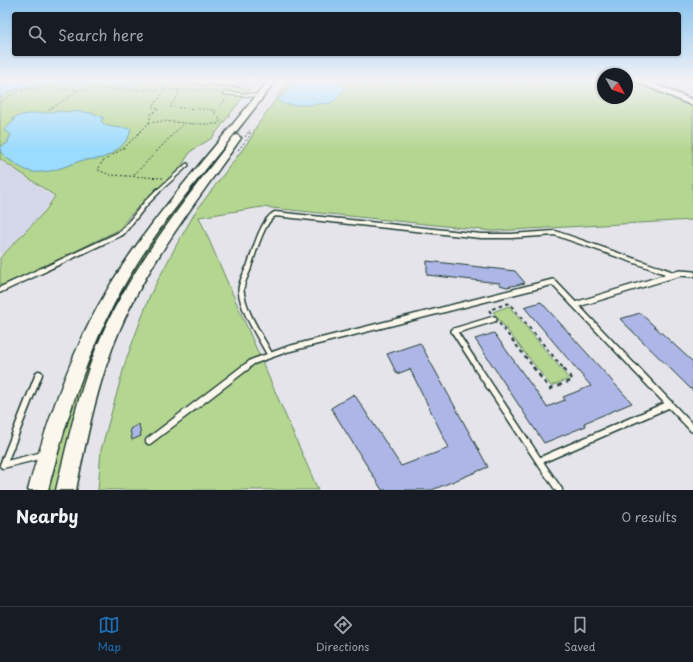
<!DOCTYPE html>
<style>
:root{--surface:#171b24;--page:#242831;--text:#f1f3f6;--muted:#9ea1a6;--line:#363941;--accent:#1f6fb2}
body{margin:0;font-family:"Playpen Sans",sans-serif;background:var(--page);color:var(--text)}
.compass{position:absolute;left:597px;top:68px;width:36px;height:36px;border-radius:50%;background:var(--surface);box-shadow:0 1px 3px #0004;rotate:130deg}
.list{margin:0;padding:0;list-style:none}
h2{display:flex;justify-content:space-between;align-items:center;height:52px;margin:0;padding:0 16px;font-size:17px}
h2 small{font-size:13px;font-weight:400;color:var(--muted)}
.icon{flex:none;width:22px;height:22px;fill:none;stroke:currentColor;stroke-width:2;stroke-linecap:round;stroke-linejoin:round}
.map{position:relative;flex:none;width:693px;height:490px;overflow:hidden}
.search{position:absolute;background:var(--surface);box-shadow:0 1px 3px #0004;left:12px;right:12px;top:12px;height:44px;display:flex;align-items:center;gap:10px;box-sizing:border-box;padding:0 14px;border-radius:4px;color:var(--muted);font-size:15px}
.sheet{height:116px;background:var(--surface)}
nav{display:flex;justify-content:space-around;align-items:center;box-sizing:border-box;height:56px;border-top:1px solid var(--line);background:var(--surface);font-size:11px;color:var(--muted)}
nav a{display:grid;justify-items:center;gap:2px}
nav .on{color:var(--accent)}
.map>svg:first-child{display:block}
.built{fill:#d4d6e9}
.green{fill:#b4d691;stroke:#6a8a62}
.water{fill:#9bdbfd;stroke:#699cad}
.building{fill:#adb6e6;stroke:#1f3d34}
.lines{fill:none;stroke-linecap:round;stroke-linejoin:round}
.lane-far4-casing{stroke:#1f3d34;stroke-width:4.5}
.lane-far3-casing{stroke:#1f3d34;stroke-width:5.5}
.lane-far2-casing{stroke:#1f3d34;stroke-width:7}
.lane-far1-casing{stroke:#1f3d34;stroke-width:8}
.lane-casing{stroke:#1f3d34;stroke-width:9}
.secondary-casing{stroke:#1f3d34;stroke-width:3}
.highway-casing{stroke:#1f3d34;stroke-width:3}
.path-far2{stroke:#1f3d34;stroke-width:1;stroke-dasharray:2 2;stroke-linecap:butt}
.path-far1{stroke:#1f3d34;stroke-width:2;stroke-dasharray:3.5 3.5;stroke-linecap:butt}
.path{stroke:#1f3d34;stroke-width:2.5;stroke-dasharray:4.5 4.5;stroke-linecap:butt}
.lane-far4{stroke:#fbf7ec;stroke-width:2.5}
.lane-far3{stroke:#fbf7ec;stroke-width:3}
.lane-far2{stroke:#fbf7ec;stroke-width:4}
.lane-far1{stroke:#fbf7ec;stroke-width:5}
.lane{stroke:#fbf7ec;stroke-width:6}
.secondary{fill:#fbf7ec;fill-rule:evenodd}
.highway{fill:#fbf7ec;fill-rule:evenodd}
</style>
<div class="map">
<svg width="693" height="490" viewBox="0 0 693 490">
<rect width="100%" height="100%" fill="#e4e4ea"/>
<filter id="ink" filterUnits="userSpaceOnUse"><feTurbulence type="fractalNoise" baseFrequency=".025" numOctaves="2"/><feDisplacementMap in="SourceGraphic" scale="8" xChannelSelector="R" yChannelSelector="G"/><feConvolveMatrix kernelMatrix="1 2 1 2 8 2 1 2 1" color-interpolation-filters="sRGB"/></filter>
<g filter="url(#ink)">
<path class="built" d="M168 81H243L237 87 166 83Z
M0 160 53 197 43 212 0 256Z"/>
<path class="green" d="M0 81H167L166 83 250 88 212 138 191 151 176 174 161 186 129 216 120 229 54 262 0 286V258L46 210 55 196 0 159Z
M274 81H277L186 199 156 240 73 424 56 490H48C62 433 78 377 103 323 145 234 214 158 274 81Z
M289 81H603V98H627V81H631L693 106V220L493 231 262 207 199 217 318 490H98L101 450 126 360 150 295 177 244 196 211 251 138 256 127Z
M509 306 569 379 551 386 493 312Z"/>
<path class="water" d="M0 81H147C140 83 133 85 126 86 110 87 93 83 77 84 61 84 9 84 0 99Z
M295 81H344V91C339 95 335 101 331 103 318 104 290 108 279 102V99Z
M55 111C71 113 90 109 104 118L101 120C105 130 121 126 131 129 130 141 114 154 102 158 95 160 87 159 80 161 66 166 49 174 33 172 24 171 16 164 8 159 4 156 0 153 0 147L8 143V140L11 135 4 130 15 120 12 119C25 111 40 115 55 111Z"/>
<path class="building" d="M427 261 515 271 525 283 507 287 500 285V283L427 275Z
M541 302 632 403 584 423 586 426 544 443 475 339 494 333 547 407 565 400 563 397 591 386 524 307Z
M640 313 693 362V391L620 319Z
M420 343 488 467 432 490H382L331 408 354 394 401 466 449 448 410 369 397 374 387 354Z
M139 424 141 436 132 440 130 429Z"/>
<g class="lines">
<defs>
<path id="lane-far4" d="M182 81 239 85 243 81
M224 93 260 96"/>
<path id="lane-far3" d="M157 192 187 165"/>
<path id="lane-far2" d="M43 270 122 233 146 203 158 191
M248 270C253 256 262 220 275 214L481 236H511L555 233 661 270"/>
<path id="lane-far1" d="M248 269C246 275 241 283 241 290 243 312 260 336 270 355
M658 269 675 275
M0 290 45 269
M575 305 680 273 693 274
M245 368 252 362 288 349 553 282 635 368
M478 368 454 331 494 319"/>
<path id="lane" d="M477 367 539 461 670 404
M634 367 693 429
M39 374 3 465 43 455
M149 441 246 367
M539 461 559 490"/>
<path id="secondary" d="M268 81H275C230 143 176 200 136 265 93 334 68 411 48 490H28C48 418 73 346 112 282 157 210 215 148 268 81Z
M237 135 241 138C198 200 150 259 120 329 98 380 87 436 76 490H56C69 436 81 381 104 330 137 259 187 198 234 136Z"/>
<path id="highway" d="M635 81H647L693 100V106Z"/>
</defs>
<use href="#lane-far4" class="lane-far4-casing"/>
<use href="#lane-far3" class="lane-far3-casing"/>
<use href="#lane-far2" class="lane-far2-casing"/>
<use href="#lane-far1" class="lane-far1-casing"/>
<use href="#lane" class="lane-casing"/>
<use href="#secondary" class="secondary-casing"/>
<use href="#highway" class="highway-casing"/>
<path class="path-far2" d="M146 89 157 83
M178 90 179 94 170 107 215 110
M0 102 19 91 28 89 204 90 218 92
M49 110 79 90
M149 123 151 114 159 109 152 107 166 90 156 81
M245 137 250 130
M238 150 250 136V130
M134 175 183 124
M163 178 110 175 98 170 102 162 125 147 149 123 163 121 195 124H218L221 120 215 115V110L225 101 224 99"/>
<path class="path-far1" d="M491 313 489 310 509 303 563 368
M499 323 534 368"/>
<path class="path" d="M533 367 550 389 573 380 562 367"/>
<use href="#lane-far4" class="lane-far4"/>
<use href="#lane-far3" class="lane-far3"/>
<use href="#lane-far2" class="lane-far2"/>
<use href="#lane-far1" class="lane-far1"/>
<use href="#lane" class="lane"/>
<use href="#secondary" class="secondary"/>
<use href="#highway" class="highway"/>
</g>
</g>
<linearGradient id="sky" x2="0" y2="1"><stop stop-color="#89c4f0"/><stop offset="0.54" stop-color="#f3f3f6"/><stop offset="1" stop-color="#f3f3f6" stop-opacity="0"/></linearGradient>
<rect width="693" height="150" fill="url(#sky)"/>
</svg>
<svg class="compass" viewBox="-18 -18 36 36"><path d="M0-13l5 13h-10z" fill="#e53935"/><path d="M0 13l5-13h-10z" fill="#9ea1a6"/></svg>
<div class="search"><svg class="icon" aria-label="search" viewBox="0 0 24 24"><circle cx="10" cy="10" r="6"/><path d="M15 15l6 6"/></svg>Search here</div>
</div>
<section class="sheet">
<h2>Nearby<small>0 results</small></h2>
<ul class="list">
</ul>
</section>
<nav>
<a class="on"><svg class="icon" aria-label="map" viewBox="0 0 24 24"><path d="M3 6l6-2 6 2 6-2v14l-6 2-6-2-6 2zM9 4v14M15 6v14"/></svg>Map</a>
<a><svg class="icon" aria-label="directions" viewBox="0 0 24 24"><path d="M12 3l9 9-9 9-9-9zM9 14v-3h6M13 9l2 2-2 2"/></svg>Directions</a>
<a><svg class="icon" aria-label="saved" viewBox="0 0 24 24"><path d="M7 4h10v16l-5-4-5 4z"/></svg>Saved</a>
</nav>
